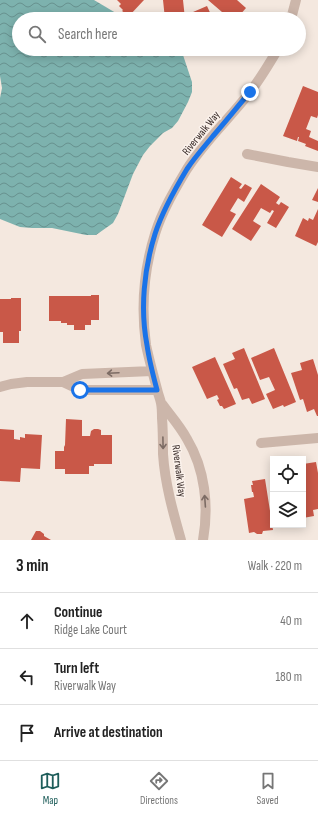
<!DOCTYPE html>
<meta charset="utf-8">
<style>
:root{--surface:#fff;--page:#f6f6f6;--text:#222;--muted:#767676;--line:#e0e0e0;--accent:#1e5d5a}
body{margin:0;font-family:"Sofia Sans Condensed",sans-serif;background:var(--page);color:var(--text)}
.controls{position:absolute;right:12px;bottom:12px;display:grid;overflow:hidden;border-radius:0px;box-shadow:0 2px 10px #0003}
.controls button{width:36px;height:36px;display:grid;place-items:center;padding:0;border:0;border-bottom:1px solid var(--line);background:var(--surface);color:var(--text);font:20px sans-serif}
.stop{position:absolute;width:12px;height:12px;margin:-9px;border:3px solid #1a73e8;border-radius:50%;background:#fff}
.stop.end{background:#1a73e8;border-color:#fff;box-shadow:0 1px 4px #0008}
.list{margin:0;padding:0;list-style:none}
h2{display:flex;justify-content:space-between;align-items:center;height:52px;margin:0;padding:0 16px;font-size:17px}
h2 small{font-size:13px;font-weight:400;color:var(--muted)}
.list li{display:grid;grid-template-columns:26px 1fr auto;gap:12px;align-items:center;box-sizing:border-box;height:56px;padding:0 16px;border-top:1px solid var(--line)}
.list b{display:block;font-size:15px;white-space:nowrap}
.list p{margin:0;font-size:13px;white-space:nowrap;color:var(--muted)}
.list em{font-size:13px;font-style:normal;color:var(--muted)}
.icon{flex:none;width:22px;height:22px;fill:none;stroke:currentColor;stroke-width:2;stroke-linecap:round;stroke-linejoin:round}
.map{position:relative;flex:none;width:318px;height:540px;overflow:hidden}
.search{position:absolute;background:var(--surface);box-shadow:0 2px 10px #0003;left:12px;right:12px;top:12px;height:44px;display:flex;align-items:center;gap:10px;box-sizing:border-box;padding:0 14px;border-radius:22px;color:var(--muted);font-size:15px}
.sheet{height:220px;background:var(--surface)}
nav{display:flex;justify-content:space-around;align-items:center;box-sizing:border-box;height:56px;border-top:1px solid var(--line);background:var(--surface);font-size:11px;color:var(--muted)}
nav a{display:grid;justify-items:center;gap:2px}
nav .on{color:var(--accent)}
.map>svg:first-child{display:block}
.water{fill:url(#water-waves)}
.building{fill:#c95848}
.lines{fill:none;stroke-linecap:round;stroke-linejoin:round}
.street{stroke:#ccb6aa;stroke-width:10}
.oneway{stroke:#7c6b64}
.route{stroke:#1a73e8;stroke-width:5}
.labels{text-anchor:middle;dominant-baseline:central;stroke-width:3;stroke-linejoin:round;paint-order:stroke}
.street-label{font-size:11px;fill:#3a2d2a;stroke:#fbf2ec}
</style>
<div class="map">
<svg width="318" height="540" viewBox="0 0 318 540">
<defs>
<pattern id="water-waves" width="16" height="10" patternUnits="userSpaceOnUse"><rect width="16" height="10" fill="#7db2ae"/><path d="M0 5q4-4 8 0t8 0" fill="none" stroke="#67918e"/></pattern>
</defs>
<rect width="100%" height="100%" fill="#f4e8df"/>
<path class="water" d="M0 0H94L126 19H19V49H180L183 55 192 82V92L188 102 178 121 172 128 163 133 150 146 143 155 133 174 118 214 113 223 96 235H86L52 228H32L20 227 0 219V98L2 88 0 76Z"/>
<path class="building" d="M117 0H144L129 16 122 11 123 10 119 6 121 4Z
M163 0H183L185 19H165Z
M208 0H237L246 8 239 16 243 19H228L221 13 222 12Z
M207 6 213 19H196L193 12Z
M303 86 318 92V115L317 118 311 116 306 129 311 131 309 137 318 141V151L305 146 306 144 298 141 299 137H298L297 141 283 136Z
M231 177 242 184 239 188 241 189 245 184 252 188 244 202 238 198 230 211 236 214 222 237 202 225Z
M261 184 280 197 276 203 279 205 281 202 289 207 276 228 267 223 274 211 272 210 270 213 261 208 253 221 261 226 251 241 232 229Z
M318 188V202L312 200Z
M318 209V242L316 246 295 236 303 218 308 221 309 218 313 220Z
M91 295H99V320H91V325H85V330H74V325H67V323H61V321H49V296H91Z
M11 298H21V331H19V343H3V332H0V299H11Z
M244 348 265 399 252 404 249 398 242 400 237 388 234 389 223 364 235 359 232 353Z
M274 348 296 402 284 407 283 405 273 409 266 394 275 390 269 377 260 380 251 358Z
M215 357 236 404 224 409 222 406H220L217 400 219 399 217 395 207 399 192 367Z
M313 359 318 375V416H317L314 409 307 412 303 399 300 400 291 373 302 370 300 363Z
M66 419 82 420V436H90L91 431 94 429H98L101 430V435H112V464H94V466H89V474H65V469H55V451H64V447L65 445Z
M0 429 14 430V439L20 440V437L25 438V434L42 435 40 469 21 468 20 482 0 481Z
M316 462 318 473V509L313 510 314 516 303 518V464Z
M265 479 273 530 263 531 262 534H257L254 532 249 533 244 499 254 497 253 492H252L251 485H253L252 481Z
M36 531H40L44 534V536L51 540H31Z"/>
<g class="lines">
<path class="street" d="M291 19 296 0
M247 154 288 162 318 167
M63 382 82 374 152 371
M0 387 11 384 27 382H63L80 390H157
M162 404C170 415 180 426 187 439 205 469 209 506 203 540
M261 443 318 438
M181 540C173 512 165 484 163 454 163 442 163 430 162 418 162 413 162 408 161 403 160 398 158 394 157 389 153 374 149 359 146 345 141 308 144 269 155 234 162 211 175 189 187 169 205 141 230 118 250 92 261 78 269 64 278 49"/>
</g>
<defs><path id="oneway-shaft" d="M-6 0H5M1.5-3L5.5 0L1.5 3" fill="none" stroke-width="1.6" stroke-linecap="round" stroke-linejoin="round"/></defs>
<g class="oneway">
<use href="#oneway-shaft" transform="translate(113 373) rotate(177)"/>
<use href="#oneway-shaft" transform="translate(163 443) rotate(89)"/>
<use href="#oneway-shaft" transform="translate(205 501) rotate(-94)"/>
</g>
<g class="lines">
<path class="route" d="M80 390H157C153 375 149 360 147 345 140 309 144 269 155 234 162 212 175 189 187 169 195 157 204 147 213 136 226 121 238 106 250 92"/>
</g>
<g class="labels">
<g class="street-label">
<text transform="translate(201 133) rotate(-51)">Riverwalk Way</text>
<text transform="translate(179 471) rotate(83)">Riverwalk Way</text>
</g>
</g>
</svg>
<div class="controls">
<button><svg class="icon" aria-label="locate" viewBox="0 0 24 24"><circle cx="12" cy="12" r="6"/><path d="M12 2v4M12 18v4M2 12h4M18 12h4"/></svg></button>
<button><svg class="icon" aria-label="layers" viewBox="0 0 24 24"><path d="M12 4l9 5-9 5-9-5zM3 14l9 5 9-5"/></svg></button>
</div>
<div class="stop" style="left:80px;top:390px"></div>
<div class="stop end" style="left:250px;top:92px"></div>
<div class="search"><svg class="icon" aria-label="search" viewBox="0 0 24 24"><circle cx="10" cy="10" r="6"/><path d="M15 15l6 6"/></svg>Search here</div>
</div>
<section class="sheet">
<h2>3 min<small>Walk · 220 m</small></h2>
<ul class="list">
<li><svg class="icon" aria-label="ahead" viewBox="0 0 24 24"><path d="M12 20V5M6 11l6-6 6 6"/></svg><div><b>Continue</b><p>Ridge Lake Court</p></div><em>40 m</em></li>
<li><svg class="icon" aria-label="left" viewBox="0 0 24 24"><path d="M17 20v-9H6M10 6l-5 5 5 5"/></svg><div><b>Turn left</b><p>Riverwalk Way</p></div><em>180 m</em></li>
<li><svg class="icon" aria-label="arrive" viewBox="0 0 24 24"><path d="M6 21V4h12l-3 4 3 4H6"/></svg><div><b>Arrive at destination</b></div></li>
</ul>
</section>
<nav>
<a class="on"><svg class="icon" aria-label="map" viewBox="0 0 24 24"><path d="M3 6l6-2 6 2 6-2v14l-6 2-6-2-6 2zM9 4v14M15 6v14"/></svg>Map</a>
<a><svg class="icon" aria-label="directions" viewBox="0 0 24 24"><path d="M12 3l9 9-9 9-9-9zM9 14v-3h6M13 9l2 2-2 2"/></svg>Directions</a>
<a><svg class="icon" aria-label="saved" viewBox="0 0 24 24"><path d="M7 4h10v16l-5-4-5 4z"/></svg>Saved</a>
</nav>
